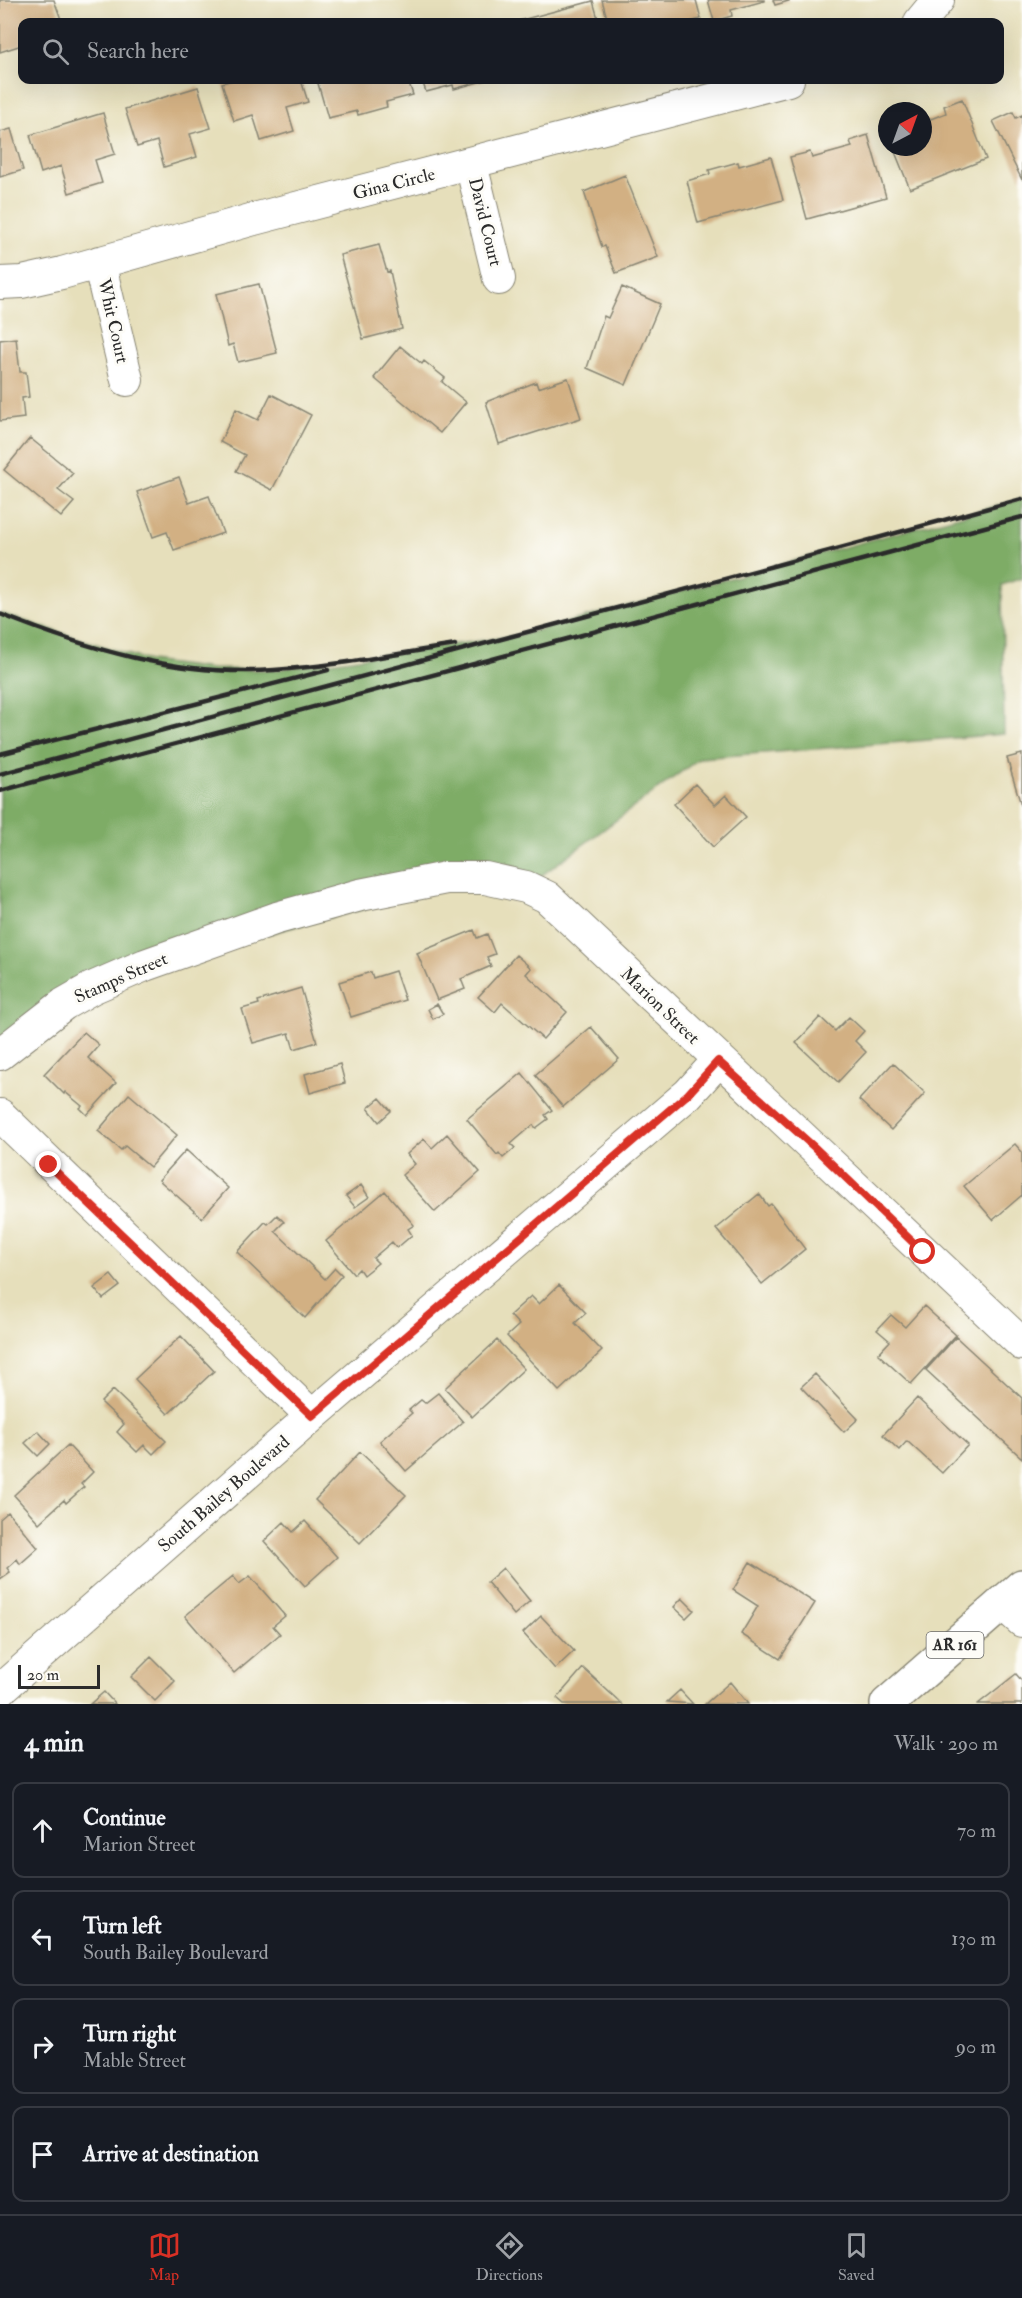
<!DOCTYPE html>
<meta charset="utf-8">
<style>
:root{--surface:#171b24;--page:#20242c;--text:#f1f3f6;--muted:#9ea1a6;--line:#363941;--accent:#d93025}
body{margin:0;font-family:"IM FELL Double Pica",serif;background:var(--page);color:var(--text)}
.compass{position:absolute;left:878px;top:102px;width:54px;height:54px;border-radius:50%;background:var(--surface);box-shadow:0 6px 24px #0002;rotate:41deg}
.scale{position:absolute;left:18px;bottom:15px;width:82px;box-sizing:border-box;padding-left:6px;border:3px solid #2b2b2b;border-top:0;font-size:16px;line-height:21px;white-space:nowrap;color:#2b2b2b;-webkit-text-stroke:4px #fdfcf7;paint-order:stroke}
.stop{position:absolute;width:18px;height:18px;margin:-14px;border:4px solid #d93025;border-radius:50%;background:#fff}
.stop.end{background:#d93025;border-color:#fff;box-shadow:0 2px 6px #0008}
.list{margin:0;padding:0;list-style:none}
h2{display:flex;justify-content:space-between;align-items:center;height:78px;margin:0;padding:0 24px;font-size:26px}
h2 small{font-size:20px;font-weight:400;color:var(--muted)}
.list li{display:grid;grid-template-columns:39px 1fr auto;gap:18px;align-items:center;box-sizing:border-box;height:96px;margin:0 12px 12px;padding:0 12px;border:2px solid var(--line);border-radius:12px}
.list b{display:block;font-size:22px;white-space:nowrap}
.list p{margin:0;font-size:20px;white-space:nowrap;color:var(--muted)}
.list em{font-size:20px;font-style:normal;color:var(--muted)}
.icon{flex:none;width:33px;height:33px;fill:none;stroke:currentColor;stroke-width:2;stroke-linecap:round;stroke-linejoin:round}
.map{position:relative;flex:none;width:1022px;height:1704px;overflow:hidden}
.search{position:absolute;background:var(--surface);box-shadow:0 6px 24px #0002;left:18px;right:18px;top:18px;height:66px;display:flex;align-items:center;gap:15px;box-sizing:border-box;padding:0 21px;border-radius:12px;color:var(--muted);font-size:22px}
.sheet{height:510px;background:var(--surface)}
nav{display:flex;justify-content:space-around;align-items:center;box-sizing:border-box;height:84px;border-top:2px solid var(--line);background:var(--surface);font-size:16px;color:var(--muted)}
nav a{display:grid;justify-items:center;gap:3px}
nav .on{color:var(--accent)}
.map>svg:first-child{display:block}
.forest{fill:#7eac66;stroke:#546c48;stroke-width:1.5}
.building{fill:#d2b083}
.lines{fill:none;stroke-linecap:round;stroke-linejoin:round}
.minor-casing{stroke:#888573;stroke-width:34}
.major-casing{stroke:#888573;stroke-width:36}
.minor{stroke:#fff;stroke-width:32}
.major{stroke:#fff;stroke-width:33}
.rail{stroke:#2b2b2b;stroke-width:4.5}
.route{stroke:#d93025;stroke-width:8}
.labels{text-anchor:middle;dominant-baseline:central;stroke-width:6;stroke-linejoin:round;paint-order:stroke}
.shield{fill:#fdfcf7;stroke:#6a6a68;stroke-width:1.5}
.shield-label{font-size:16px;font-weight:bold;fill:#2b2b2b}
.street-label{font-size:18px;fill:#2b2b2b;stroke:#fdfcf7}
</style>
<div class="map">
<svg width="1022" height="1704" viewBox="0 0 1022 1704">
<rect width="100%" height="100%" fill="#fdfcf7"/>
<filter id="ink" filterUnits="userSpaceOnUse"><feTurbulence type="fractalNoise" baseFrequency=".0167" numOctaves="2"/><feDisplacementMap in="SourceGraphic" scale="12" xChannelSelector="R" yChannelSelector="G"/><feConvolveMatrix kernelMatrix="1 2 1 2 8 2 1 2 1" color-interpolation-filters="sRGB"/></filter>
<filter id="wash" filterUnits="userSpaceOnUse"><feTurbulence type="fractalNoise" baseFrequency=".008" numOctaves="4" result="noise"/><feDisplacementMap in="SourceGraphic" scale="24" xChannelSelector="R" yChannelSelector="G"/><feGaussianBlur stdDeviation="1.35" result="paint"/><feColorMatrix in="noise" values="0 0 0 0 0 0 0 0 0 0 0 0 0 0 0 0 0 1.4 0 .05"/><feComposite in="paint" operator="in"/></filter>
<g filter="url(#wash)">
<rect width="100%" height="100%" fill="#e6dfbb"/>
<path class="forest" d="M1022 499V578L1002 585 1004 734 700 758 526 887 485 878 145 965 0 1054V613L149 661 211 669 274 670 520 635Z"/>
<g id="blocks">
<path class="building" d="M0 0H54L62 22H22V45L0 52Z
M602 0H696L701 19 689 22H608Z
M708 0H764V1L731 10 732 16 714 21Z
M773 0H789V1L775 5Z
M593 1 599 22H514Z
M233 80H301L308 102 287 108 294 131 261 141 253 115 234 121 222 83Z
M317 80H408L413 95 386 102 387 107 358 115 357 111 328 118Z
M422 80H486L454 89 453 85 426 92Z
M198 87 211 128 190 134 197 157 164 167 157 141 137 147 125 109Z
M962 99 986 159 910 189 893 147H923V122L946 113 944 106Z
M1013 112 1016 118 1022 115V180L993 121Z
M103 113 115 154 95 160 102 183 69 193 61 166 41 173 30 135Z
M11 129 23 170 0 177V132Z
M868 135 886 197 807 219 790 157 810 152 812 158 852 147 850 141Z
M771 157 783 200 698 223 687 181 710 174 709 170 738 162 739 166Z
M625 175 658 257 616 273 605 246 602 247 584 192Z
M379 245 387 272 390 271 402 329 363 339 340 255Z
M259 284 277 353 238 362 233 344 228 346 216 294Z
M622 287 660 304 626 385 587 368 604 316 608 318Z
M16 338 20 372H26L29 397 22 398 24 418 0 421V340Z
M400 346 422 364 424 361 445 378 442 382 466 402 440 433 374 378Z
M568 378 581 418 499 444 486 402 536 382 538 388Z
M271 394 311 415 272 490 236 471 245 455 220 442 236 409 258 420Z
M30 438 73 473 58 490 74 502 61 517 4 470Z
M179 477 189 503 209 496 223 533 174 550 167 532 153 537 137 492Z
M1022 754V805H1021L1007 758Z
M695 784 715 805 726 795 746 817 713 847 674 804Z
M474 930 477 938 487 934 495 954 487 957 491 966 461 979 465 989 437 1000 417 953Z
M516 955 531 968 526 974 567 1012 543 1039 502 1003 495 1012 478 997Z
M395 971 405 1000 351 1017 339 982 371 972 373 978Z
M301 988 317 1042 294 1049 289 1033 253 1043 242 1009 259 1004 258 1001Z
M437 1004 443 1014 433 1019 428 1009Z
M820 1017 835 1031 849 1017 864 1031 855 1041 866 1052 838 1082 796 1043Z
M591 1027 619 1059 563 1107 535 1075Z
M84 1032 99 1045 88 1058 116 1083 87 1115 80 1108 82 1106 65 1092 64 1094 44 1074Z
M893 1063 925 1093 891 1130 859 1100Z
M340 1064 345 1083 310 1093 305 1074Z
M522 1073 552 1110 545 1115 548 1119 536 1128 533 1125 511 1144 515 1148 503 1158 499 1153 497 1155 467 1119Z
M129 1094 177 1135 150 1167 125 1146 121 1150 98 1131Z
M380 1098 391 1111 379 1122 368 1108Z
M447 1134 480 1172 435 1212 402 1175 415 1164 407 1154 424 1139 432 1148Z
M1015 1144 1022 1152V1195L993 1220 964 1186Z
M186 1150 228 1188 202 1218 159 1180Z
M361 1185 369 1197 355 1207 346 1196Z
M385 1191 414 1225 408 1229 412 1235 397 1248 392 1242 373 1258 378 1263 363 1275 359 1269 354 1274 326 1241Z
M759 1194 768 1206 771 1204 805 1249 762 1284 716 1229Z
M277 1215 284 1222 275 1231 325 1279 335 1268 342 1275 305 1318 237 1252 265 1222 268 1224Z
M111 1275 120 1286 103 1299 94 1288Z
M559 1285 586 1313 575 1323 602 1351 559 1391 507 1336 519 1325 510 1315 531 1296 539 1304Z
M924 1306 956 1335 911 1384 878 1354 890 1341 877 1330 891 1315 905 1327Z
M181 1336 214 1371 168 1414 135 1379Z
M956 1337 1022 1398V1458L926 1370Z
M497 1340 524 1369 472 1417 445 1388Z
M815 1374 858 1419 844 1432 801 1387Z
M113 1390 166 1441 153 1454 144 1445 137 1452 117 1432 124 1424 101 1402Z
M438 1393 463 1422 406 1471 380 1441 412 1413 409 1410 421 1400 425 1403Z
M917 1398 968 1445 942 1473 907 1441 899 1450 883 1435Z
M38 1431 50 1444 38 1456 25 1443Z
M68 1445 93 1472 81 1484 84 1487 66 1503 64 1500 39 1523 14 1495Z
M360 1452 406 1495 360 1543 315 1500Z
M8 1512 38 1548 20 1564 17 1559 7 1568 10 1572 0 1579V1519Z
M305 1521 337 1557 305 1586 264 1541 284 1522 293 1532Z
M750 1562 815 1603 780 1659 741 1634 758 1606 733 1590Z
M503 1568 530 1601 514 1615 487 1582Z
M233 1576 239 1584 250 1576 285 1616 273 1626 280 1634 234 1673 185 1616Z
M682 1598 694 1610 686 1618 674 1607Z
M541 1616 574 1651 555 1669 523 1633Z
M151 1657 175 1681 155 1701 131 1677Z
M583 1668 622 1704H564L557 1698Z
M1016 1674 1022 1681V1704H978Z
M730 1682 748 1704H705Z
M680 1690 693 1704 667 1702Z
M104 1692 115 1704H90Z"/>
</g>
</g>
<g filter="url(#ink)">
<use href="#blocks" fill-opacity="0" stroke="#888573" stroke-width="1.5"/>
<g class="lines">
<defs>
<path id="minor" d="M920 22 938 0
M471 164 499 279
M99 262 127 380
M0 283 22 282 62 273 254 219 788 80
M0 1054 64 1004 92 988 145 965 277 918 360 895 446 878H485L526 887 547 897 1022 1344
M0 1115 312 1416
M1002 1603 1022 1621
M0 1690 312 1416 688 1094 718 1061"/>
<path id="major" d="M887 1704 1022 1586"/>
</defs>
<use href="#minor" class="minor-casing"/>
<use href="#major" class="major-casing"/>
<use href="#minor" class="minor"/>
<use href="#major" class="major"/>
<path class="rail" d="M0 614C87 649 179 677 274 670 335 666 395 654 455 645
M0 754 328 670
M0 774 1022 499
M0 791 1022 517"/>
</g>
</g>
<g class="lines" filter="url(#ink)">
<path class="route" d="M49 1165 312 1416 688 1094 718 1061 814 1147 923 1252"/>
</g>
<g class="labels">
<rect class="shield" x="926.5" y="1632" width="57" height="26" rx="4.5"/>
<g class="shield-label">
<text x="955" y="1645">AR 161</text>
</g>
<g class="street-label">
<text transform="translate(394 184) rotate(-14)">Gina Circle</text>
<text transform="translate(485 222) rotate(76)">David Court</text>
<text transform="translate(113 321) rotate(77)">Whit Court</text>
<text transform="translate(121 978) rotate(-24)">Stamps Street</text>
<text transform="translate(660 1006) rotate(44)">Marion Street</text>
<text transform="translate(224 1494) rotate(-41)">South Bailey Boulevard</text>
</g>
</g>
</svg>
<svg class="compass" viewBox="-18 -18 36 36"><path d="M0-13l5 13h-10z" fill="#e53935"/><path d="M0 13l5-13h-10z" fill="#9ea1a6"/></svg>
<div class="scale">20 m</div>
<div class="stop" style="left:923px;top:1252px"></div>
<div class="stop end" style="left:49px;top:1165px"></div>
<div class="search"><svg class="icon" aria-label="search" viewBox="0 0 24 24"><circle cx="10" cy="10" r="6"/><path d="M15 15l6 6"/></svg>Search here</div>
</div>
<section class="sheet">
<h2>4 min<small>Walk · 290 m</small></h2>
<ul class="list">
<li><svg class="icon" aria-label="ahead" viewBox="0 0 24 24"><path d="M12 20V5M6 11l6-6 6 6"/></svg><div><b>Continue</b><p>Marion Street</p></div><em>70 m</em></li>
<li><svg class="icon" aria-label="left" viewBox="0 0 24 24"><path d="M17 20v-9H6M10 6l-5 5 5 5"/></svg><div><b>Turn left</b><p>South Bailey Boulevard</p></div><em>130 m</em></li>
<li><svg class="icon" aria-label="right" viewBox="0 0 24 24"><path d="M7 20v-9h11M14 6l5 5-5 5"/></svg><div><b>Turn right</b><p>Mable Street</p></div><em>90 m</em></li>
<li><svg class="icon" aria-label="arrive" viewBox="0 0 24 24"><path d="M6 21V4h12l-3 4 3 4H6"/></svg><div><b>Arrive at destination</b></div></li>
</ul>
</section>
<nav>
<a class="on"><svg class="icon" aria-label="map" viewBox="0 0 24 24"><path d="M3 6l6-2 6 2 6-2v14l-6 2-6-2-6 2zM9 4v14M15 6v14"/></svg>Map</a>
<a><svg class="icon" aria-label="directions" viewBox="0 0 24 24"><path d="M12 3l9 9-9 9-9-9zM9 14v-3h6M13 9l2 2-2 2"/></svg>Directions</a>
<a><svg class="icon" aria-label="saved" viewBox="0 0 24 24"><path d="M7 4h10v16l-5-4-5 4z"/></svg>Saved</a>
</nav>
